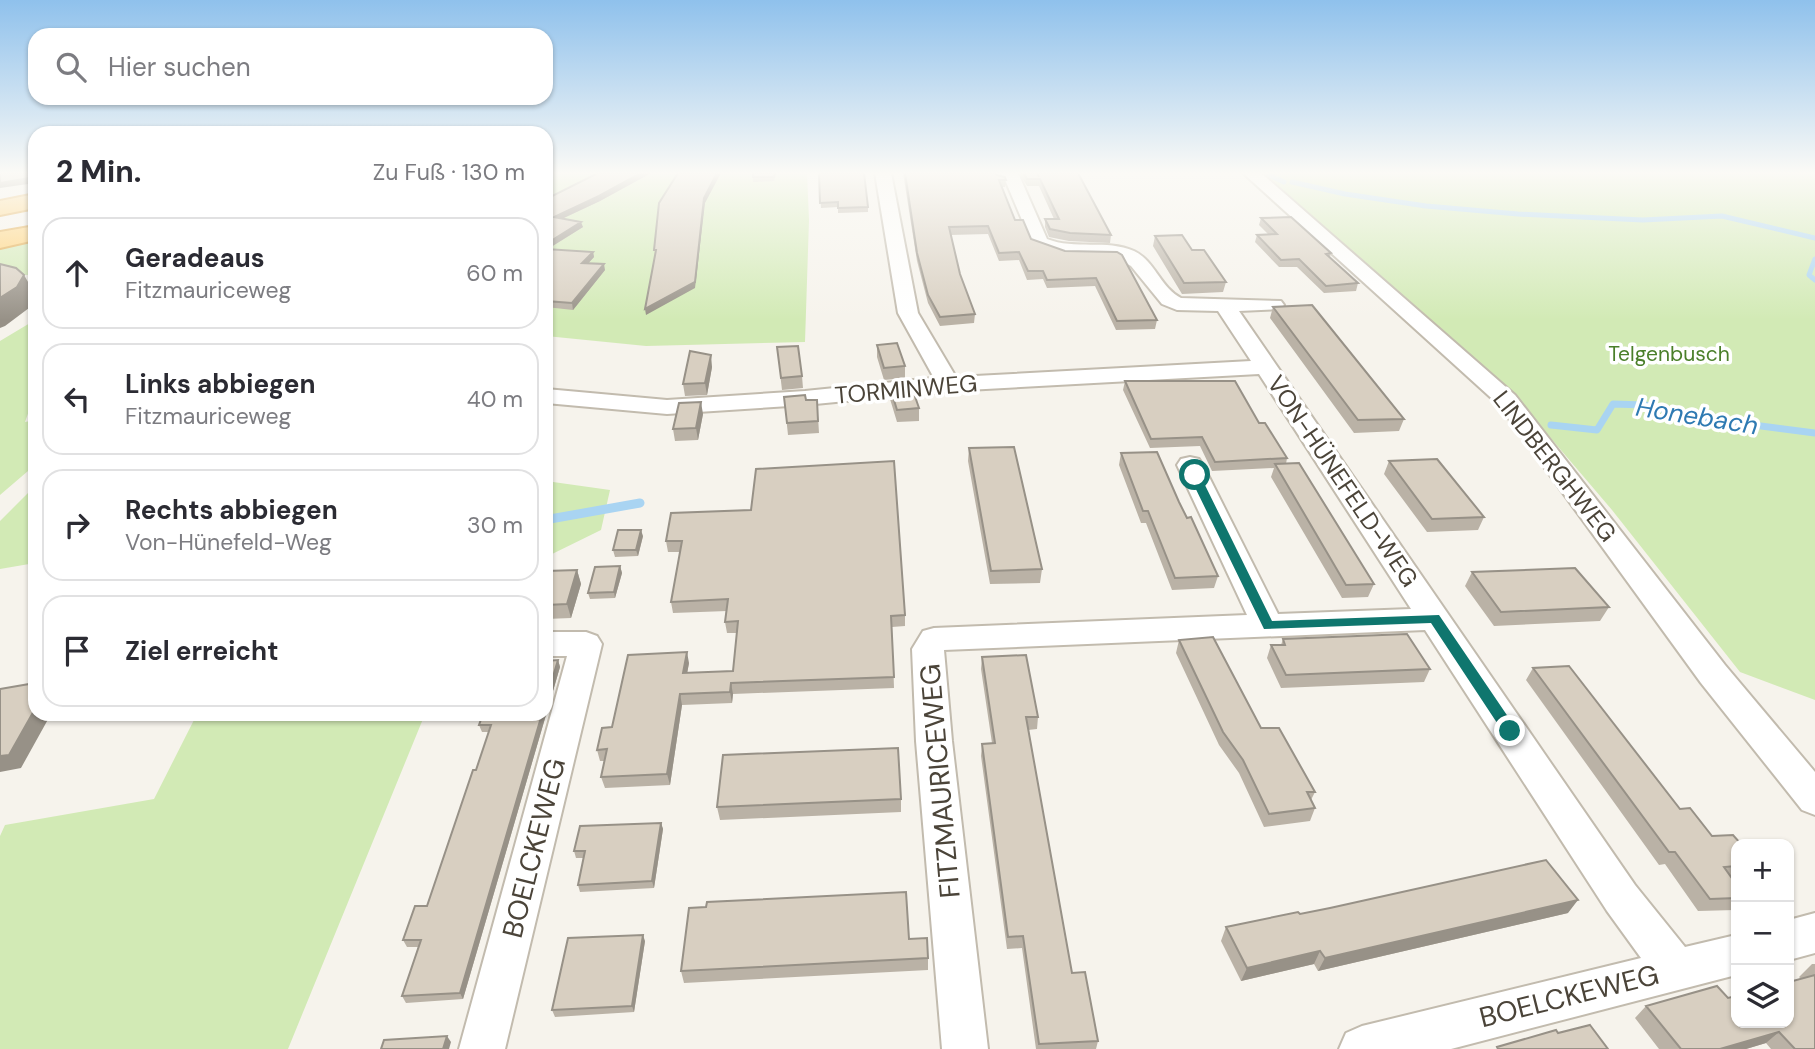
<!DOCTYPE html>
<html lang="de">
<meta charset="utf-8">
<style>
:root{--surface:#fff;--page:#f2f2f3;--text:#2b2b33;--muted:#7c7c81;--line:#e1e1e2}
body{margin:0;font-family:"DM Sans",sans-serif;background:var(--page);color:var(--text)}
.controls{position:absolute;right:21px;bottom:21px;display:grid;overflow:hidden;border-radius:14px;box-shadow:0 2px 5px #0004}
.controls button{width:63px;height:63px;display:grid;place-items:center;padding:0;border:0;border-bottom:2px solid var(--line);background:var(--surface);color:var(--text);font:35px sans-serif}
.stop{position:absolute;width:21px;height:21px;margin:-16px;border:5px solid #0f766e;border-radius:50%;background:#fff}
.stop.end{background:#0f766e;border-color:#fff;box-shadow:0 2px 7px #0008}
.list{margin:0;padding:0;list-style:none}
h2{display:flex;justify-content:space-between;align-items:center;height:91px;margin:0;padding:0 28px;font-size:30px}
h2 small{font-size:23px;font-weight:400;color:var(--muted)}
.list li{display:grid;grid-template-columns:46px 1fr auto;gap:21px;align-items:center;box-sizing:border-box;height:112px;margin:0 14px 14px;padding:0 14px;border:2px solid var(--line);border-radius:21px}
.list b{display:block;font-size:26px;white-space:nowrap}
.list p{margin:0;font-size:23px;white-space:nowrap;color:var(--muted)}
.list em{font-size:23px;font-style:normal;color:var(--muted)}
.icon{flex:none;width:38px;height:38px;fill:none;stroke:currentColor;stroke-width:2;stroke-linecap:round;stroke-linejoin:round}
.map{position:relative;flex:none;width:1815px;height:1049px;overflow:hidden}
.search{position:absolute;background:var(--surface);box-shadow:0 2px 5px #0004;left:28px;top:28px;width:525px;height:77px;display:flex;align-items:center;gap:18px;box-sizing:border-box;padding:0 24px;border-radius:21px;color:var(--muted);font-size:26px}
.panel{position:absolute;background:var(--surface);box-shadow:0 2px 5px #0004;left:28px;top:126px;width:525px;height:595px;border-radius:21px}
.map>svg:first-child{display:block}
.green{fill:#d2eab5}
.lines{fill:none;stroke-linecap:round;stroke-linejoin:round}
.stream-far2{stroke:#a9d4f2;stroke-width:5}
.stream-far1{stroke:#a9d4f2;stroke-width:7}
.stream{stroke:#a9d4f2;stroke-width:9}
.street-casing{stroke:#c2bbae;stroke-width:4}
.highway-casing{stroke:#e0a43c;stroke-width:4}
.street{fill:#fff;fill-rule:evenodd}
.highway{fill:#ffcf6e;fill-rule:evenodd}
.wall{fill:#bab2a6}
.shaded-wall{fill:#979187}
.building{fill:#d8cfc1;stroke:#979187;stroke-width:2}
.route{fill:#0f766e}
.labels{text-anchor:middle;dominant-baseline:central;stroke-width:7;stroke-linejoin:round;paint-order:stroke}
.far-park-label{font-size:21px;fill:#4a7f2a;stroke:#fff}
.street-label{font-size:24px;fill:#4b4439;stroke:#fff}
.water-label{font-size:26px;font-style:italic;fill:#2e7ab2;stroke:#fff}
.near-street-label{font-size:28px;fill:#4b4439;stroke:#fff}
</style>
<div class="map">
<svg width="1815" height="1049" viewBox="0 0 1815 1049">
<rect width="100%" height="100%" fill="#f6f3ec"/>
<path class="green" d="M546 173H807L809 220 805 342 646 346 546 336Z
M1258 173H1815V700L1740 672 1612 510 1519 401Z
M35 238V275H0V245Z
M35 320V394L25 422 35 420V465L0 495V341Z
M546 481 610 490 601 530 546 557V528L551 515 546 512Z
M35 486V563L0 569V521Z
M197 714H425L288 1049H0V836L5 825 154 799Z"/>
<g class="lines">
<path class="stream-far2" d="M1265 173 1284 182
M1292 182 1345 194 1426 206 1518 214 1643 220 1722 216 1815 238
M1815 259 1809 275 1815 280"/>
<path class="stream-far1" d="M1551 425 1597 430 1613 404 1645 405 1700 418 1815 433"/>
<path class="stream" d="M550 519 640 503"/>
<defs>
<path id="street" d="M875 173H891L918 313 956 377 1251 361 1218 311 1177 310 1162 304 1131 266 1117 258 1065 257 1033 246 1006 182 997 180 995 177 999 173H1018L1047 239C1075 250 1106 239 1134 251 1155 261 1160 287 1181 298L1281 301 1284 305 1281 309 1239 311 1635 885 1685 947 1736 935V975L1451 1049H1339L1346 1033 1362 1026 1641 958 1607 911 1425 630 944 650 952 741 988 1049H942L916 741 912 649 923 631 934 628 1247 615 1177 465 1181 459 1190 457 1199 459 1203 465 1278 614 1411 609 1259 374 949 391 805 405 667 414 546 403V389L667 400 805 391 934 378 898 313Z
M1243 173H1261L1515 395 1725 665 1815 772V815L1802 810 1701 683 1499 405Z
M546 632H586L597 636 602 644 505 1049H459L567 656H546Z
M1815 913V953L1789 960V920Z"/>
<path id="highway" d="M35 194V208L0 215V201Z
M35 226V240L0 248V232Z"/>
</defs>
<use href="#street" class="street-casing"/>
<use href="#highway" class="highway-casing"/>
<use href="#street" class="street"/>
<use href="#highway" class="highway"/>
</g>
<path class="wall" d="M598 173H651L600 201 564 218 583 227 548 249 593 252 594 257 588 263 605 270 573 310 546 307V199Z
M776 173 774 181 753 182V177Z
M819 173 868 207V212L838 213V207L821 208Z
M903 173H996L997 175 1006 180 1005 187H1002L1015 220 1031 239 1065 251 1157 320 1155 329 1116 330 1095 286 1047 288 1043 279 1027 280 1019 260 999 261 988 234 950 235 960 274 975 314 974 323 940 326 928 303 917 261Z
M1019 173H1078L1111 235 1110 243 1069 241 1049 237 1045 227V219H1054L1039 186H1027Z
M1261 218 1331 253 1330 257 1358 283 1356 291 1324 293 1297 267H1279L1255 242 1257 235H1269L1259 225Z
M1155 236 1192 250 1226 282 1223 292 1182 294 1153 246Z
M1273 307 1404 419 1399 431 1354 433 1270 318Z
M877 345 905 366V378L884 380 877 357Z
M777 347 802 376 803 388 782 390Z
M712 367 707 395 685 396 683 384Z
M1125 381 1259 423 1287 458 1286 464 1374 584 1368 597 1342 598 1271 477 1274 468 1212 471 1200 446 1150 448 1123 390Z
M890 387 919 408V421L897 422 890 399Z
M784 397 806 400H817L819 433 788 435Z
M703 414 698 440 675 441 673 429Z
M969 448 1042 569 1040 583 990 584 968 461Z
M1121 453 1179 502 1218 576 1214 588 1172 590 1146 523H1141L1119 465Z
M1389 461 1484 517 1478 530 1427 532 1384 474Z
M671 513 905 615V626L892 627 894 688 733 694 732 703 682 705 670 785 605 788 601 777 605 761H600L597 750 612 727 689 663 687 673 733 671 737 633H727L725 622 727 611 673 613 671 602 680 552H668L666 541Z
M643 536 638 556 615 557 613 550Z
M620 566 622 573 615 598 590 599 588 593Z
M577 570 581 584 571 618 546 619V571Z
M1472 572 1609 607 1600 621 1494 626 1465 586Z
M1283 639 1430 669 1424 682 1281 688 1267 658 1271 645H1281Z
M1179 640 1261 728 1315 792 1311 800 1315 808 1310 821 1264 827 1239 773 1219 745 1176 653Z
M982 657 1038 717 1037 729 1028 730 1072 973 1098 1041 1096 1049H1036L1022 948 1007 949 981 756 982 744 992 743 981 669Z
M558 660 560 667 463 999 406 1003 402 996 418 947H407L403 940 427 906 476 770 489 732H482L479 725Z
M1533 668 1680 809 1712 836 1736 844V878H1732L1736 884V909L1735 910 1698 911 1665 864 1659 865 1526 680Z
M901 799V812L720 820 717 807Z
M661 823 663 829 654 888 580 892 578 885 584 858H576L574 851Z
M1568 913 1318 971 1314 964 1241 981 1221 941 1226 927 1300 914Z
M909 939 928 958V970L684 983 681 971Z
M645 941 634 1012 555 1017 552 1010Z
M1812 964H1815V1049H1771L1766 1043 1746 1049H1659L1635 1018 1646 1006 1728 998 1801 979 1799 977Z"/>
<path class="shaded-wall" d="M641 173H651L600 201 555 222 554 217Z
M717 173H721L705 203 695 288 646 315 645 309Z
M35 177V183L0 188V183Z
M581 222 583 227 546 250V244Z
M593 252 594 257 583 269 582 263Z
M604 264 605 270 573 310 572 303Z
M24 275 35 294V299L29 308 5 326 0 328V298Z
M711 355 712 367 707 395 705 383Z
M701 402 703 414 698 440 696 428Z
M641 530 643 536 638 556 636 550Z
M620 566 622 573 615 598 614 592Z
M577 570 581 584 571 618 567 604Z
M687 652 689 663 685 685 683 673Z
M558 660 560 667 463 999 460 993 542 714H546V700Z
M731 683 733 694 732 703 730 692Z
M680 694 682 705 670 785 667 774Z
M35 709V714H51L21 768 0 772V756Z
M661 823 663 829 654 888 652 881Z
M1578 900 1568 913 1318 971 1325 958Z
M643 935 645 941 634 1012 632 1006Z
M1320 951 1314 964 1241 981 1247 968Z
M1779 1032 1766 1043 1746 1049H1720Z
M447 1036 451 1042 449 1049H443Z"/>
<path class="building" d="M0 173H35V177L0 183Z
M598 173H641L599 196 554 217 581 222 546 244V199Z
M678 173H717L704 198 695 282 645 309 656 250H654L659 203Z
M753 173H775L774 177H753Z
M819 173H864L868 207 838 208V202L820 203Z
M905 173H995L997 175 1005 177 1006 180H999L1015 220H1023L1031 239 1065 251 1117 252 1122 255 1157 320 1117 321 1096 278 1047 280 1043 271H1028L1019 252 999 253 988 226 949 227 960 274 975 314 940 317 928 295 917 253Z
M1024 173H1037L1039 177 1037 173H1078L1111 235 1070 233 1050 229 1045 219H1059L1040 179H1027Z
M1291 217 1331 253 1326 254 1358 283 1326 286 1299 259 1281 260 1257 235 1277 234 1261 218Z
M1182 235 1192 250H1204L1226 282 1184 283 1155 236Z
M546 249 593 252 582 263 604 264 572 303 546 301Z
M0 264 16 268 24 275 17 287 0 298Z
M1312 305 1404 419 1358 420 1273 307Z
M897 343 905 366 884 368 877 345Z
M798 346 802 376 781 378 777 347Z
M690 351 711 355 705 383 683 384Z
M1125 381H1235L1259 423H1265L1287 458 1215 462 1202 437 1151 439Z
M911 385 919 408 897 410 890 387Z
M805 395 806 400H817L818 421 787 423 784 397Z
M701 402 696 428 673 429 679 403Z
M1014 447 1042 569 991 571 969 448Z
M1157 452 1179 502 1187 518 1191 517 1218 576 1175 578 1148 511H1143L1121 453Z
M1437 459 1484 517 1432 519 1389 461Z
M894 461 905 615 891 616 894 677 731 683 730 692 680 694 667 774 601 777 607 749 597 750 602 728 612 727 628 655 687 652 683 673 733 671 738 621 725 622 728 599 671 602 682 541H666L671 513 751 510 756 469Z
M1299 463 1374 584 1346 585 1275 464Z
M618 530H641L636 550H613Z
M620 566 614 592 588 593 595 567Z
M1575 568 1609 607 1501 612 1472 572Z
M577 570 567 604 546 605V571Z
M1407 634 1430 669 1286 675 1271 645H1285L1283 639Z
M1213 637 1261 728H1279L1315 792H1307L1315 808 1269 814 1243 760 1223 732 1179 640Z
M1026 655 1038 717H1026L1072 973 1085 972 1098 1041 1039 1044 1023 936 1008 937 982 744 995 743 982 657Z
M558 660 546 700V661Z
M1569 666 1680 809 1690 808 1712 836 1733 835 1741 844H1736V866L1724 867 1736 884V898L1710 899 1675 852H1669L1533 668Z
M35 683V709L9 755 0 756V689Z
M483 714H542L460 993 402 996 421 940H403L415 906H427L473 770H476L491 725H479Z
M898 748 901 799 717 807 723 755Z
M661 823 652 881 578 885 585 851H574L580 826Z
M1546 860 1578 900 1325 958 1320 951 1247 968 1226 927 1298 912 1300 914 1330 908Z
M906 892 909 939 927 938 928 958 681 971 689 908 706 907 707 902Z
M643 935 632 1006 552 1010 568 938Z
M1815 975V1049H1795L1779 1032 1720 1049H1681L1646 1006 1717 986 1728 998 1736 996V1023H1789V982Z
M1590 1025 1608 1049H1498L1497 1047 1556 1030 1558 1033Z
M447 1036 443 1049H381L384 1040Z"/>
<linearGradient id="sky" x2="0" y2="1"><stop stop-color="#8fc1ec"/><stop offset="0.54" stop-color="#fbfaf6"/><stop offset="1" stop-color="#fbfaf6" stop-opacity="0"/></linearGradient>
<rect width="1815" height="320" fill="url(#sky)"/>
<path class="route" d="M1195 472 1200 475 1272 621 1439 615 1515 727V735H1505L1431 623 1264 629 1189 475Z"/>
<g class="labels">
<g class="far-park-label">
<text x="1669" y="354">Telgenbusch</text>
</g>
<g class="street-label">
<text transform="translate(906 389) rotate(-5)">TORMINWEG</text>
<text transform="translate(1555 466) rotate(52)">LINDBERGHWEG</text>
<text transform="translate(1343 481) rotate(56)">VON-HÜNEFELD-WEG</text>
</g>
<g class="water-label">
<text transform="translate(1697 416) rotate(9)">Honebach</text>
</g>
<g class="near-street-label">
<text transform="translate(940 781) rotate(-95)">FITZMAURICEWEG</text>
<text transform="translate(534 848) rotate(-76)">BOELCKEWEG</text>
<text transform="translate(1569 996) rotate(-14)">BOELCKEWEG</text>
</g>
</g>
</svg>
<div class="controls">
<button>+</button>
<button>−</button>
<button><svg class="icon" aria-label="layers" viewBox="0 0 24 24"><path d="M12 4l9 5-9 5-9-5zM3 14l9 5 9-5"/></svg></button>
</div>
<div class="stop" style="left:1195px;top:475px"></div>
<div class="stop end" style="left:1510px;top:731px"></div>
<div class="search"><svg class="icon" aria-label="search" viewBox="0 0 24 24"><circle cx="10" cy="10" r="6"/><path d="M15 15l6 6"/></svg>Hier suchen</div>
<section class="panel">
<h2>2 Min.<small>Zu Fuß · 130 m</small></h2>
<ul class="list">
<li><svg class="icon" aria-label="ahead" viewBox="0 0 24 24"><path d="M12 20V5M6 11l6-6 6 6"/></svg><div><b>Geradeaus</b><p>Fitzmauriceweg</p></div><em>60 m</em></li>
<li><svg class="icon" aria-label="left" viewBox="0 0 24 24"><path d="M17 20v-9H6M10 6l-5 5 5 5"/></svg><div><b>Links abbiegen</b><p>Fitzmauriceweg</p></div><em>40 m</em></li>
<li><svg class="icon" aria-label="right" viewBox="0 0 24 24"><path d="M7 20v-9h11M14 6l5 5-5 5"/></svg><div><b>Rechts abbiegen</b><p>Von-Hünefeld-Weg</p></div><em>30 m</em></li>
<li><svg class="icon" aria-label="arrive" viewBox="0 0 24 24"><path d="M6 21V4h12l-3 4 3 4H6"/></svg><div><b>Ziel erreicht</b></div></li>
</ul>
</section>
</div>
